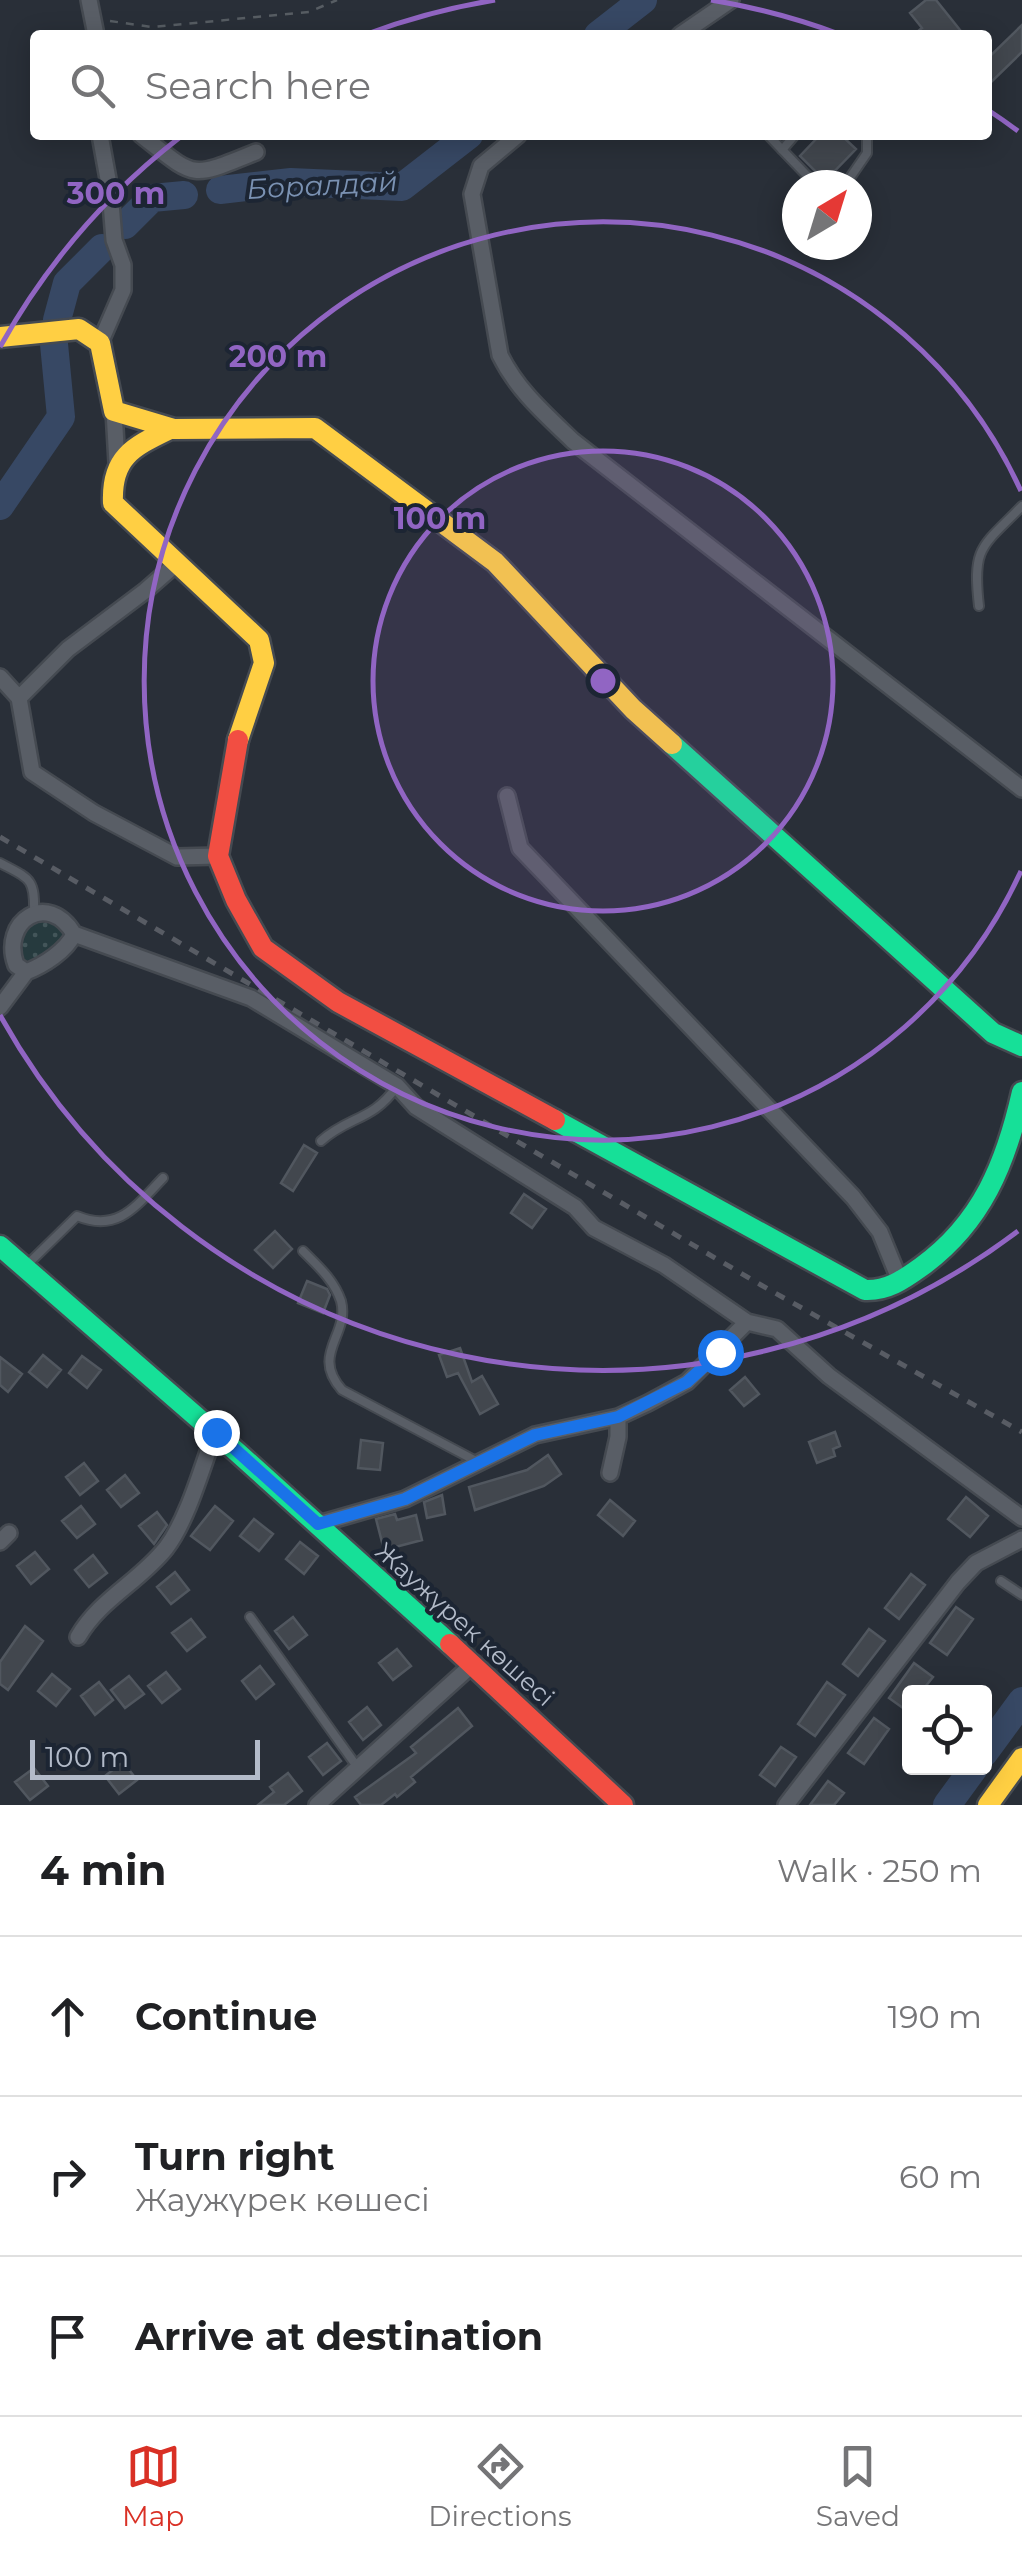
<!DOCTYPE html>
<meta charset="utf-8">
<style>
:root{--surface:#fff;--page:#f6f6f6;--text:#202124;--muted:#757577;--line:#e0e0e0;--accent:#d93025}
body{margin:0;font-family:Montserrat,sans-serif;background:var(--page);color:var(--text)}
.controls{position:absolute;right:30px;bottom:30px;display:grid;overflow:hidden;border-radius:10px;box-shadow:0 5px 25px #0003}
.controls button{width:90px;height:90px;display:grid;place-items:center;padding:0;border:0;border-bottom:2px solid var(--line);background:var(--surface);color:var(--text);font:50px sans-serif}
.compass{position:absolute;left:782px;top:170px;width:90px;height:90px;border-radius:50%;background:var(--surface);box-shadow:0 5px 25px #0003;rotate:38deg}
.scale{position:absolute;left:30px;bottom:25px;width:230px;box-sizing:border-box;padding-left:10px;border:5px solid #b3bbc9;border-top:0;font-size:28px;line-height:35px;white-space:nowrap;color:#b3bbc9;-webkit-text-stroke:8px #1c2533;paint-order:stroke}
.stop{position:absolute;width:30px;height:30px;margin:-22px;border:8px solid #1a73e8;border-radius:50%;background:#fff}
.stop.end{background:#1a73e8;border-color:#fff;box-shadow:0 2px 10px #0008}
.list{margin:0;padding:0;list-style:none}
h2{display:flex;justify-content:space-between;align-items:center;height:130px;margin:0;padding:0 40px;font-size:42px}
h2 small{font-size:32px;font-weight:400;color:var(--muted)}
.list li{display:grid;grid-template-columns:65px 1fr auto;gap:30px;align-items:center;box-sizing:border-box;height:160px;padding:0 40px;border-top:2px solid var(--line)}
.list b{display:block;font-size:38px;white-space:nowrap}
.list p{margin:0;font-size:32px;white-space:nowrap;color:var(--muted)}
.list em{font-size:32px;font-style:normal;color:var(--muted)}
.icon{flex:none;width:55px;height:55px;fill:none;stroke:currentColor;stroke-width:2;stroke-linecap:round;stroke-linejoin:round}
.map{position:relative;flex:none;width:1022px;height:1805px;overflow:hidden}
.search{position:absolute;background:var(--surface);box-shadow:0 5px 25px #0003;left:30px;right:30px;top:30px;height:110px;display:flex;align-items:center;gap:25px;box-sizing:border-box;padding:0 35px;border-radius:10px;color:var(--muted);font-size:38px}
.sheet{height:610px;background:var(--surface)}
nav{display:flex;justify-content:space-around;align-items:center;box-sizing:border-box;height:140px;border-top:2px solid var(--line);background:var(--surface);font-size:28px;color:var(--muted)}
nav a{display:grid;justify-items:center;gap:5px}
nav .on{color:var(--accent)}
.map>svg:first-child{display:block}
.grass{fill:url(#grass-dots)}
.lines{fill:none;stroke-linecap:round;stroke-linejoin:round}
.river{stroke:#374864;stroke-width:28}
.building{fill:#42474e;stroke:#51575f;stroke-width:2.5}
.lane-casing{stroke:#454a51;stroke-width:12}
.street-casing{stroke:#454a51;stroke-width:20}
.fast-casing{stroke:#454a51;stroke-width:25}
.slow-casing{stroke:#454a51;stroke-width:25}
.jam-casing{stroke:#454a51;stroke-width:25}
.path{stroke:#575d63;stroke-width:2.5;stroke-dasharray:8 8;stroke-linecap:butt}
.lane{stroke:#595e66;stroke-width:8}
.street{stroke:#595e66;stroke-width:15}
.fast{stroke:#16e098;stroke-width:20}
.slow{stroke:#ffcf43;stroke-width:20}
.jam{stroke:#f24e42;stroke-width:20}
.rail{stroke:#585c64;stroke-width:5;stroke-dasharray:10 10;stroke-linecap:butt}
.route{stroke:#1a73e8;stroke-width:12}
.ring{fill:none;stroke:#9165c3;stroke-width:5}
.labels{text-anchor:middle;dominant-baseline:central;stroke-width:8;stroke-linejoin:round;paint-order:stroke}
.street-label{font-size:25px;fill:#b3bbc9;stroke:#1c2533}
.water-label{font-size:28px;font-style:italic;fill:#7a91b2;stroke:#1c2533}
.centre{fill:#9165c3;stroke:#1c2533;stroke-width:5}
.ring-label{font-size:30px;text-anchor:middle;font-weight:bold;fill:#9165c3;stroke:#1c2533;stroke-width:8;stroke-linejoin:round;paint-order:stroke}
</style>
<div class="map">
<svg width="1022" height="1805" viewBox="0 0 1022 1805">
<defs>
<pattern id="grass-dots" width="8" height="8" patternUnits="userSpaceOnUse" patternTransform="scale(2.5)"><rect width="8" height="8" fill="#263a3e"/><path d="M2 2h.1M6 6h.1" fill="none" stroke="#435559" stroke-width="1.8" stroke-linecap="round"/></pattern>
</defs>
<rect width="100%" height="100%" fill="#292f38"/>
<path class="grass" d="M44 916 66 932 65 941 34 962 24 960C20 940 24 923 44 916Z"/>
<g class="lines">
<path class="river" d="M598 35 643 0
M220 190 291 182 402 187 469 135
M125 225 152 198 184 195
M57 320 67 283 102 248
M0 506 61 417 54 344
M984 1753 1022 1701
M947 1805 974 1768"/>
</g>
<path class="building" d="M926 0H936L964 35H913L922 28 910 13Z
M1022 25V52L987 86V59Z
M820 135H841L856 149 825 181 800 156Z
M304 1145 317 1153 293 1191 281 1183Z
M524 1194 546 1209 532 1228 511 1213Z
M275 1231 292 1249 273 1268 255 1250Z
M307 1281 327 1289 330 1295 323 1313 298 1303Z
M460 1348 472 1382 482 1376 498 1404 480 1414 458 1373 447 1377 439 1355Z
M43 1355 61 1370 47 1387 29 1372Z
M82 1356 101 1370 87 1388 69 1373Z
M0 1357 22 1374 8 1392 0 1385Z
M745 1377 759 1394 744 1406 730 1390Z
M835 1432 840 1446 833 1449 835 1456 817 1463 809 1442Z
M361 1440 383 1443 380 1470 358 1468Z
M548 1455 561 1474 544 1486 475 1510 469 1487 527 1470Z
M84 1463 98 1481 80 1495 66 1477Z
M125 1475 139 1493 121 1507 107 1490Z
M442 1495 445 1514 427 1518 424 1502Z
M966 1497 988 1516 970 1537 948 1519Z
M610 1500 635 1521 623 1536 598 1515Z
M81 1506 95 1524 77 1538 62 1521Z
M215 1506 233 1521 210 1550 191 1536Z
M157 1512 167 1525 154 1544 139 1526Z
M395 1514 397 1520 416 1515 422 1540 384 1550 376 1519Z
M254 1519 273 1534 259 1551 240 1536Z
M300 1542 318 1556 304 1574 286 1559Z
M35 1552 49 1569 31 1584 17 1566Z
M93 1555 107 1573 89 1587 75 1570Z
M175 1572 189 1590 171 1604 157 1587Z
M911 1574 925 1585 899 1619 885 1608Z
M956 1607 973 1619 947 1655 930 1643Z
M293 1617 307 1635 289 1649 275 1631Z
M191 1619 205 1637 187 1651 172 1633Z
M25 1626 43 1641 8 1690 0 1684V1662Z
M869 1629 885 1641 858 1676 843 1664Z
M397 1649 411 1666 393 1680 379 1663Z
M914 1663 933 1677 921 1692H910V1713L889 1698Z
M260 1666 274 1684 256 1699 242 1681Z
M166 1672 180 1689 162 1703 148 1686Z
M52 1674 70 1689 56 1706 38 1691Z
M129 1676 144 1694 125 1708 111 1690Z
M99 1682 113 1700 95 1715 81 1696Z
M827 1682 845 1695 815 1736 798 1724Z
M367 1707 381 1725 363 1740 349 1722Z
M458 1708 472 1726 411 1777 415 1782 397 1797 395 1794 381 1805H361L355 1797 416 1753 411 1747Z
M874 1718 889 1729 864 1764 848 1753Z
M327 1743 341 1761 323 1775 309 1757Z
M781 1747 796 1757 775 1786 760 1775Z
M123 1762 137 1780 119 1794 105 1776Z
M34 1768 48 1786 30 1800 15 1782Z
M288 1773 302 1791 284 1805H258L274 1792 270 1787Z
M828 1781 844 1793 834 1805H810Z"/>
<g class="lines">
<defs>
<path id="lane" d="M768 135 816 185
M782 150 795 135
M845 185 867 153V135
M979 606C972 546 982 547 1022 506
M0 863C30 879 35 878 34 913
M321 1141C349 1116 373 1121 397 1086
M303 1251C318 1266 334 1280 341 1301 350 1335 310 1354 342 1390L476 1461
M28 1264 77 1216C118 1233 136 1206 163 1178
M1001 1581 1022 1595
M250 1617 358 1768"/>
<path id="street" d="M89 0 96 35
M680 35 731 0
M141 135C197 179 189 179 256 152
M518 135 481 166 472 194 500 355C517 390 545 414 573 441L1022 789
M100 343 123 290V265L114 240 110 190 100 135
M114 411 117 463
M0 677 19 698 32 772 94 813 177 857 218 856
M19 698 68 649 145 591 177 563
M507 796 520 848 853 1197 880 1232 900 1281
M74 934C66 951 44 965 26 972L16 965C0 921 48 890 74 934L251 998 397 1086 416 1107 575 1207 594 1228 664 1265 747 1322 777 1329 829 1376 1022 1518
M0 1007 26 972
M610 1473 618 1437V1417
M318 1524 405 1499 535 1435 618 1417 648 1403 687 1382 747 1322
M0 1542 9 1533
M78 1637C100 1599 139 1582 166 1548 188 1519 202 1467 215 1432
M317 1805 473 1664
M786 1805 958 1582 976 1563 1022 1539"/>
<path id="fast" d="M672 744 993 1033 1022 1046
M555 1120 865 1290C887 1291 903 1280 921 1267 982 1223 1006 1163 1022 1092
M0 1246 237 1452 450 1644"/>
<path id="slow" d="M0 337 79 329 100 343 114 411 174 429 315 428 495 562 633 709 672 744
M170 429C133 447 111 457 113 503L259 640 264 663 238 740
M988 1805 1022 1758"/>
<path id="jam" d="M238 740 218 856 236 900 263 948 338 1002 555 1120
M450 1644 623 1805"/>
</defs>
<use href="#lane" class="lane-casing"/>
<use href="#street" class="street-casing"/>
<use href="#fast" class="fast-casing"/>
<use href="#slow" class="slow-casing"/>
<use href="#jam" class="jam-casing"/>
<path class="path" d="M110 21 152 27 309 12 337 0"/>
<use href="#lane" class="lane"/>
<use href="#street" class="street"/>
<use href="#fast" class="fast"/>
<use href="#slow" class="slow"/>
<use href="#jam" class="jam"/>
<path class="rail" d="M0 837 761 1285 1022 1432"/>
</g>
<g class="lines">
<path class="route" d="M216 1432 318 1524 405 1499 535 1435 618 1417 687 1382 720 1352"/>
</g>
<circle cx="603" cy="681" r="230" fill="#9165c3" fill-opacity=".12"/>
<g class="ring">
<circle cx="603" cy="681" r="230"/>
<path d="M1021 871A459 459 0 1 1 1021 491"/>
<path d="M1018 1231A689 689 0 0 1 0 1015M0 347A689 689 0 0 1 179 138M367 34A689 689 0 0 1 495 0M711 0A689 689 0 0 1 839 34M988 110A689 689 0 0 1 1018 131"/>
</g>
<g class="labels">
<g class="street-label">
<text transform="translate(465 1624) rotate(42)">Жаужүрек көшесі</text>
</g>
<g class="water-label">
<text transform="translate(322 185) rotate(-3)">Боралдай</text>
</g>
</g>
<circle cx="603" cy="681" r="15" class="centre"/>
<g class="ring-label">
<text x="116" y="204">300 m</text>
<text x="278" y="367">200 m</text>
<text x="440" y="529">100 m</text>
</g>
</svg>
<div class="controls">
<button><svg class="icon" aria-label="locate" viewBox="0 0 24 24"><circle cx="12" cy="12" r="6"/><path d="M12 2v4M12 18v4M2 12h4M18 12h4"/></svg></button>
</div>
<svg class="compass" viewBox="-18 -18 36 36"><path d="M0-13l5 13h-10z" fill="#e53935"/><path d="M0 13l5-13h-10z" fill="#757577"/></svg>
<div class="scale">100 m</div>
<div class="stop" style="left:720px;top:1352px"></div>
<div class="stop end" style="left:216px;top:1432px"></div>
<div class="search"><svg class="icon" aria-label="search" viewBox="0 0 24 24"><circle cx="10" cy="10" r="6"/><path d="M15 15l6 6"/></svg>Search here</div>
</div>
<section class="sheet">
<h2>4 min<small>Walk · 250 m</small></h2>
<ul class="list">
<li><svg class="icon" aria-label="ahead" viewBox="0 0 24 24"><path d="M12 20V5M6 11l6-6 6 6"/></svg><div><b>Continue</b></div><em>190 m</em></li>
<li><svg class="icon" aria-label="right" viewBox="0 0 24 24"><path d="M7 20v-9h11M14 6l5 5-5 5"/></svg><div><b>Turn right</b><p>Жаужүрек көшесі</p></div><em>60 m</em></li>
<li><svg class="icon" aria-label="arrive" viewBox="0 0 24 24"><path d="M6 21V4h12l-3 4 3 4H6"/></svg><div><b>Arrive at destination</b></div></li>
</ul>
</section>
<nav>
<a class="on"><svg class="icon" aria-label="map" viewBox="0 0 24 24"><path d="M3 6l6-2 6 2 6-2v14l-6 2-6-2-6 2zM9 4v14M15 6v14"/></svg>Map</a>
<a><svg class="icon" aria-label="directions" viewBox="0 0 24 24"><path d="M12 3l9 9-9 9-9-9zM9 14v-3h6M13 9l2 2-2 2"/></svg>Directions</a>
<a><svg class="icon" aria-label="saved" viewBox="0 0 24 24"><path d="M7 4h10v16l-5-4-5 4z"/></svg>Saved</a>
</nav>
